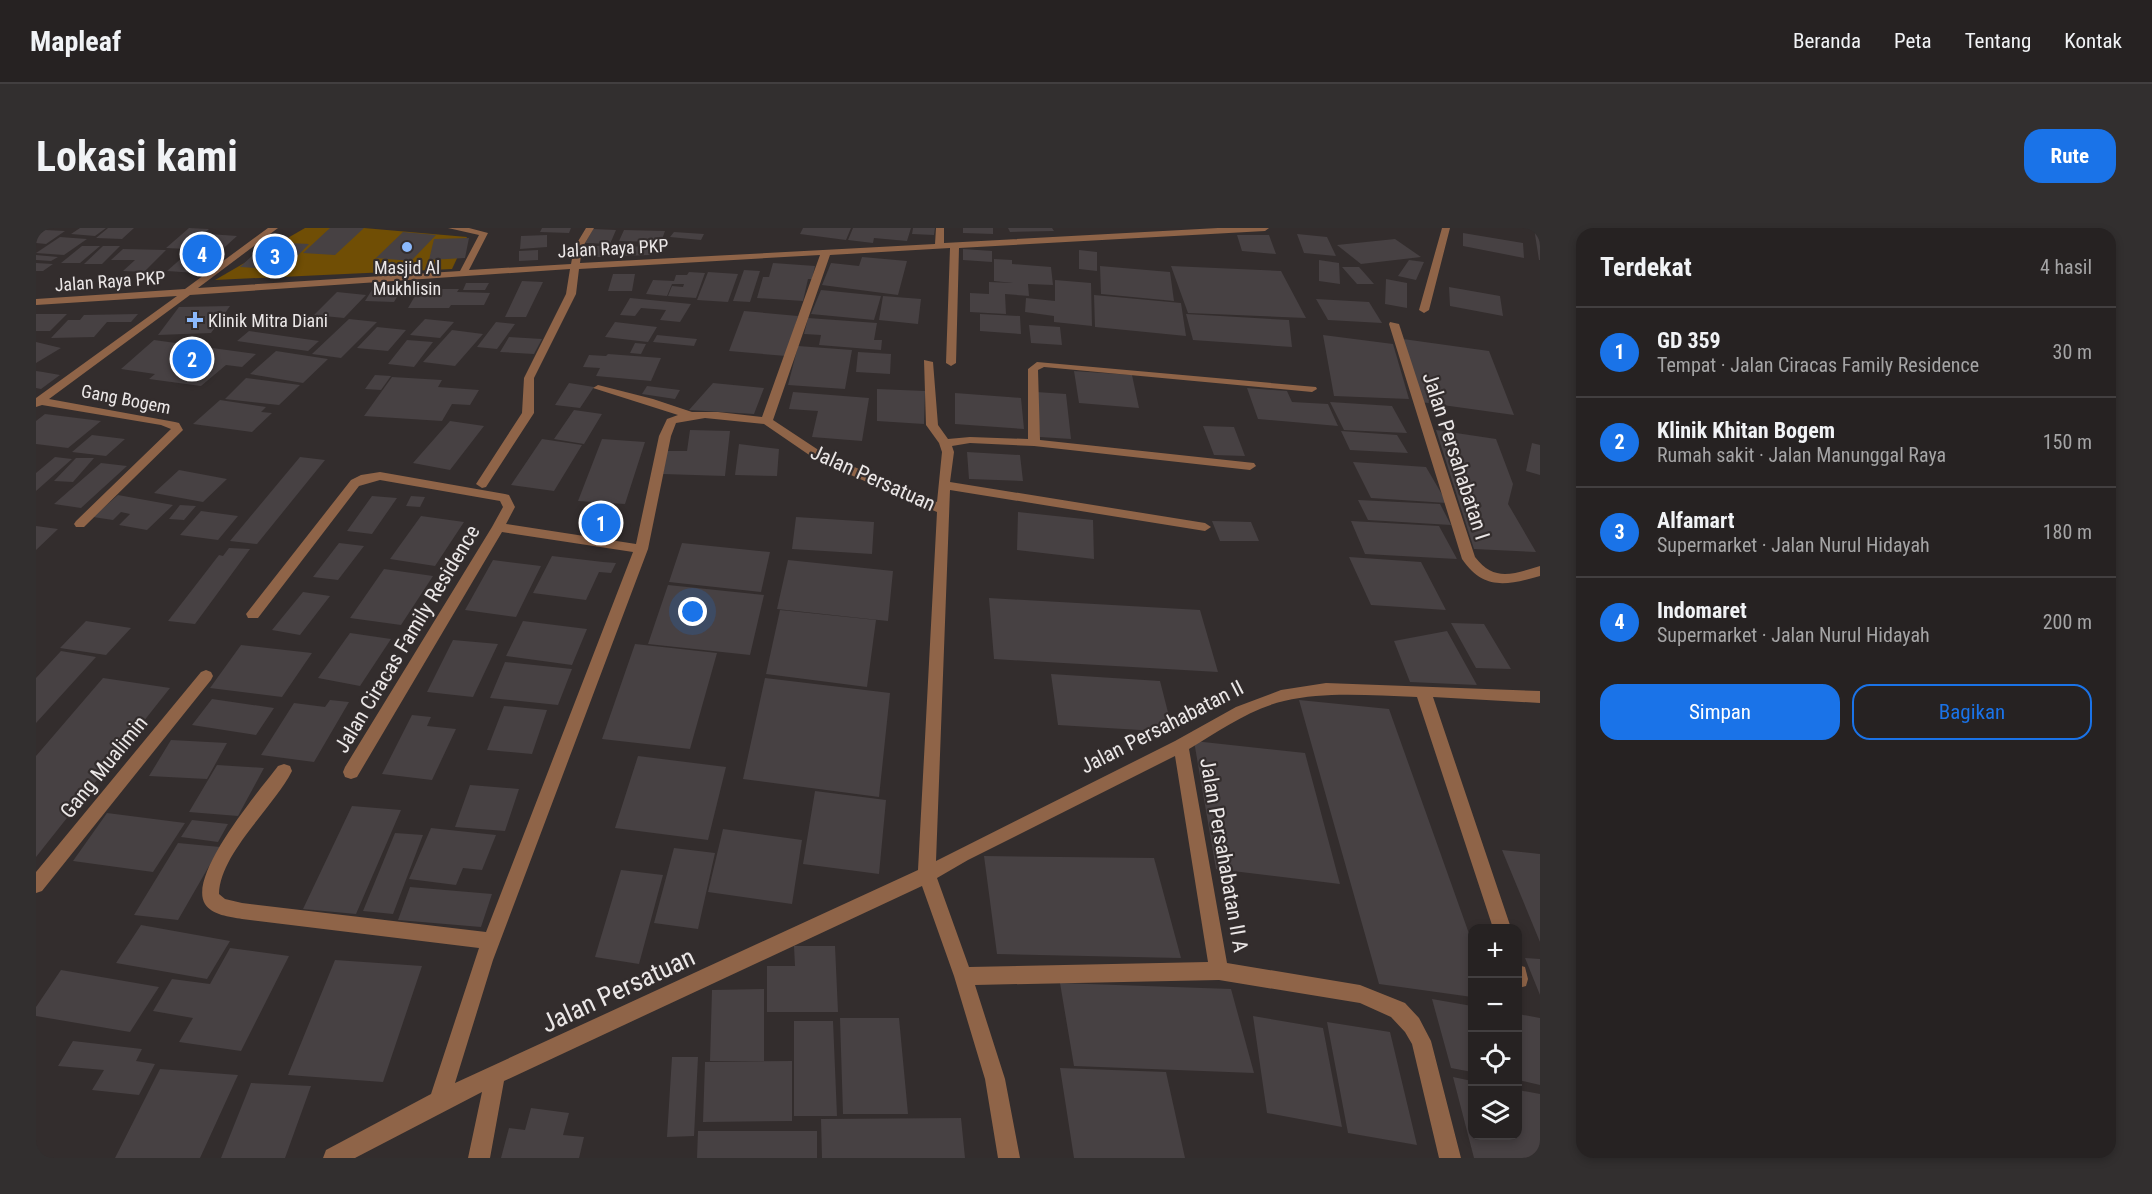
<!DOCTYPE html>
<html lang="id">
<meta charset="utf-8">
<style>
:root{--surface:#262222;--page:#322f2f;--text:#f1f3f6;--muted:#a4a4a5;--line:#423f40;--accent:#1a73e8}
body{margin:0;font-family:"Roboto Condensed",sans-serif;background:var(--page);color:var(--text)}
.controls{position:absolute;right:18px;bottom:18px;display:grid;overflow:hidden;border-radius:12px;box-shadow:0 3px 9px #0003}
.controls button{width:54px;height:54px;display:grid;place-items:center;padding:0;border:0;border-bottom:2px solid var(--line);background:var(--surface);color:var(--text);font:30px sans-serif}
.you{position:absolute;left:657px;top:384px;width:21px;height:21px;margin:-15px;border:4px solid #fff;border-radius:50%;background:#1a73e8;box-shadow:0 0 0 9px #1a73e833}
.badge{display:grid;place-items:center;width:39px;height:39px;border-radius:50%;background:var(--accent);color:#fff;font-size:20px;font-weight:700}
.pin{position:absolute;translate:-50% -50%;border:3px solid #fff;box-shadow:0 2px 6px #0006}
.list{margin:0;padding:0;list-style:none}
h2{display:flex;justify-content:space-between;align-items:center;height:78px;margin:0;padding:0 24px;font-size:26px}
h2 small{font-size:20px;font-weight:400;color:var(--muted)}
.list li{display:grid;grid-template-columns:39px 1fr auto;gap:18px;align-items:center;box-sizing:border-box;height:90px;padding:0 24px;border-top:2px solid var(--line)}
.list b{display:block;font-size:22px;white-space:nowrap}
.list p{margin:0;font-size:20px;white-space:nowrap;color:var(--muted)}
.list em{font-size:20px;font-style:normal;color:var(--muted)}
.actions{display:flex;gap:12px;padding:18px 24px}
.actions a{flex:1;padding:14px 0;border:2px solid var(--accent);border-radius:18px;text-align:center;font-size:21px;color:var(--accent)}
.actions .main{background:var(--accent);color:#fff}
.icon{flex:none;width:33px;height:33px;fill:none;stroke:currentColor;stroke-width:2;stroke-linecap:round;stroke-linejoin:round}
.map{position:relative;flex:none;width:1504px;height:930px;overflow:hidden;border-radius:18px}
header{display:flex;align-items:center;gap:36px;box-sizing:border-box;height:84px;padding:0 30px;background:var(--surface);border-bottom:2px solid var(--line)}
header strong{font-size:28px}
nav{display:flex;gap:33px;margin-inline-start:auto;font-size:21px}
.intro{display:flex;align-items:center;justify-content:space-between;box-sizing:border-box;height:144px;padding:0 36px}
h1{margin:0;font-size:42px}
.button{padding:15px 27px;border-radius:18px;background:var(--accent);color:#fff;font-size:21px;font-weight:700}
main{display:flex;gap:36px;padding:0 36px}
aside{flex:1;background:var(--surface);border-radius:18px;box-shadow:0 3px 9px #0003}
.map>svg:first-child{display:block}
.green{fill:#704e05}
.building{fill:#474143}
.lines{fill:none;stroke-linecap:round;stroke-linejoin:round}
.minor{fill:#8f6448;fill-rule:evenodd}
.poi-dot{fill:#8bb9fc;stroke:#332d2d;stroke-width:2}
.labels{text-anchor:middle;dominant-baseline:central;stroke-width:4.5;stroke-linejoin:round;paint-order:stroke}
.far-street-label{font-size:18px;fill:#ebe7e7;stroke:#332d2d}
.far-poi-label{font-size:18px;fill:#ebe7e7;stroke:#332d2d}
.street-label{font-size:21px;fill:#ebe7e7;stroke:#332d2d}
.near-street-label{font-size:26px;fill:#ebe7e7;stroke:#332d2d}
</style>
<header>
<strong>Mapleaf</strong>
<nav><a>Beranda</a><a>Peta</a><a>Tentang</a><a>Kontak</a></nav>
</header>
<div class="intro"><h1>Lokasi kami</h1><a class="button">Rute</a></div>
<main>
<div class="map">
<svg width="1504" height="930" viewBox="0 0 1504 930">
<rect width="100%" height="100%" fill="#332d2d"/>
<path class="green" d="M269 0H328L431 9 416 41 179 52Z"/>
<path class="building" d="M44 0H70L59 8 35 6Z
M72 0H98L86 11 60 10Z
M153 0 173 1 151 21 130 20Z
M294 0H328L299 27 267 25Z
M506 0H535L533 5 504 4Z
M767 0H815L810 12 764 6Z
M817 0H875L871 13 838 10 837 15 812 12Z
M877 0H899L898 7 876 6Z
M927 0H957V6L927 5Z
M972 0H1016L1018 3 974 4Z
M1498 0H1504V32H1503Z
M0 1 9 2 29 3 10 16 0 15Z
M557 1 580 2 574 16 549 15Z
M588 2 629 3 625 14 583 13Z
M367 4 400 7 375 33 340 30Z
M638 4 668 6 665 12 634 9Z
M1427 5 1487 15 1488 30 1427 18Z
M173 6 201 8 160 45 131 43Z
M1261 6 1291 9 1300 28 1268 25Z
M511 7V19L484 21 485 8Z
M1201 7H1233L1240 26 1206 23Z
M24 9 51 11 28 27 0 25Z
M433 10 429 30 393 32 398 11Z
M1359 11 1385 29 1325 36 1301 17Z
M231 14 273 16 248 42 204 39Z
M46 18H64L44 35H25Z
M67 18H84L66 36H48Z
M548 18H570L567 29H544Z
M614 18V27L586 28 587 19Z
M87 21 130 22 108 44 87 43 99 32H75Z
M927 21 956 23V34L927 32Z
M502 22V32L483 33V23Z
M1043 22 1061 24V43L1043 41Z
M0 27 22 29 15 33 0 32Z
M826 29 871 33 862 67 786 57 795 35 823 38Z
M958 31 976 32V36L1015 39 1017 57 992 56 993 68 969 66 970 86 934 84V65L953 66V54L977 55 958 53Z
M1283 32 1303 35 1304 56 1283 53Z
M1373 32 1388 34 1380 52 1362 48Z
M0 35 17 36 7 43H0Z
M737 35 779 38 776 51H772L767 73 721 70 727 49H733Z
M1064 38 1134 44 1138 73 1065 66Z
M1135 38 1245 43 1270 90 1152 85Z
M1306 39H1323L1338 56H1321Z
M708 42 724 43 714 74 697 73Z
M653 44 669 45 660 70 632 68 636 58 647 59 648 56H636L631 68 610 66 617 52 638 53 640 47H651Z
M672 44 702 46 692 74 661 72Z
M577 46H599L596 63H572Z
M1350 51 1371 55V80L1349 76Z
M1019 52 1055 55 1056 98 1018 94V88L989 84 990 70 1019 73Z
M486 53 507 54 490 89H469Z
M430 55H453L449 62H427Z
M339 57 368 58 358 74 329 73Z
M1413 59 1464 68 1467 88 1414 78Z
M383 61H423L421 64 454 65 448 77H415L413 80H372Z
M785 62 845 68 838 92 775 86Z
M301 64 330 67 308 90 278 87Z
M1058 67 1145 75 1150 108 1059 99Z
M847 68 885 71 882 96 843 92Z
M594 70 655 76 644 94 624 92 630 82 605 80 599 88 584 87Z
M1280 71 1333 74 1346 95 1292 92Z
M194 78 175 105 122 107 143 79Z
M708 83 762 88 750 128 693 123Z
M0 86H31L14 103H0Z
M102 86 95 94H71L58 109 15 110 32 92H44L48 87Z
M944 86 984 88 985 106 944 103Z
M1150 86 1253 92 1256 119 1157 112Z
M772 90 841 95 838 112H846L845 122 783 117 785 107 768 106Z
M313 91 341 94 305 130 276 126Z
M389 91 418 94 404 110 374 107Z
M460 94 479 96 461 121 441 119Z
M579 94 621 99 612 114 569 109Z
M993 97 1024 99 1026 117 995 115Z
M341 99 370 102 352 123 321 120Z
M416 102 447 106 419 138 387 134Z
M213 103 283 113 272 123 201 113Z
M621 107 661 111 658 118 617 114Z
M1287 107 1357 116 1373 171 1298 168Z
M473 109 506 111 498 126 464 124Z
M1367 111 1453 123 1478 187 1385 174Z
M118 112 220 126 206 139 190 137 165 158 113 151 119 146 85 141Z
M371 112 397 114 378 139 352 136Z
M0 114 25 120 0 135Z
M599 115 610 116 605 126 594 125Z
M762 118 816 122 809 161 752 157Z
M240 123 292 131 267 155 214 146Z
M822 124 855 126 854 146 820 144Z
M572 126 625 130 615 153 560 148 564 140 547 139 553 127 570 128Z
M0 143 7 144 24 147 5 161 0 160Z
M1038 143 1096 147 1103 180 1043 175Z
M339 147 355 148 345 162 329 161Z
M356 149 406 152 402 159 443 162 434 177 416 176 406 193 328 188Z
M210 150 264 157 243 177 189 171Z
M533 155 558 159 544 180 519 177Z
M677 155 728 160 718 186 653 182Z
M611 158 644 162 639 171 606 166Z
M1211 160 1251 163 1256 174 1292 176 1302 198 1222 191Z
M841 161 889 163 888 196 841 193Z
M757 164 833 170 826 213 776 209 782 183 753 181Z
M1000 164 1030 166 1035 211 1004 209Z
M919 165 985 170 988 201 919 196Z
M184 172 230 179 225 184 236 185 216 204 157 196Z
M1294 174 1356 178 1371 205 1308 202Z
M538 182 566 186 548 216 518 211Z
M9 186 65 193 32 220 0 216V193Z
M414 193 448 198 414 242 377 235Z
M1167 198 1198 199 1209 228 1178 227Z
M654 202 694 203 689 248 627 246 631 223H651Z
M1400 202 1460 211 1477 256 1472 276 1500 324 1438 321Z
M1305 203 1361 207 1372 225 1314 222Z
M56 207 89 211 70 228 36 224Z
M506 211 546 217 518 263 475 257Z
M566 211 609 214 589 276 542 273Z
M1496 215 1504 217V247L1490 243Z
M703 216 743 221 741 248 699 247Z
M931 224 984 227 987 253 933 251Z
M19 229 36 231 0 263V245Z
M264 229 289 232 221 316 194 313Z
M40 230H58L37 254 18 253Z
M1317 234 1390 239 1411 275 1335 270Z
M65 235 91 238 45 280 18 276Z
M143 242 191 251 167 274 118 265Z
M82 267 137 277 111 302 83 297 94 286 85 284 77 292 57 289Z
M336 268 361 270 336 306 311 303Z
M375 268 389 269 384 279 370 278Z
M1322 272 1404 276 1415 297 1332 292Z
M144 277 160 278 148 292 133 291Z
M165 283 202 288 182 312 144 307Z
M982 284 1057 292 1058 331 981 322Z
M385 288 428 294 399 338 354 331Z
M558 289H575L572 302H555Z
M760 289 838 294 836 326 756 321Z
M1176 293 1215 294 1223 313H1184Z
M1315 293 1403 298 1421 331 1329 326Z
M0 298 22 301 0 322Z
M303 315 328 318 302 352 277 349Z
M646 315 734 324 725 364 633 354Z
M193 320 214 321 159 396 132 393 183 327 187 328Z
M516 328 567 334 580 335 575 345 563 344 550 372 497 365Z
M1313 329 1385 334 1410 382 1335 377Z
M457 332 505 338 480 389 429 382Z
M752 332 857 343 852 393 741 381Z
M348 341 397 348 365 397 314 390Z
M632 357 728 367 714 427 612 416Z
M267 364 294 368 264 407 236 402Z
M953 370 1164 382 1182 444 958 431Z
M744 382 840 392 831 459 730 446Z
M50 393 95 400 70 427 24 420Z
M487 393 551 401 536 437 470 428Z
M1415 395 1448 396 1475 441 1440 440Z
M1411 403 1441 457 1374 454 1358 413Z
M314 405 355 411 324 458 282 450Z
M417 412 462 416 437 469 391 464Z
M599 416 681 425 654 521 566 511Z
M205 417 276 425 246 469 174 460Z
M25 423 60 429 0 495V450Z
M469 434 536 441 522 477 454 470Z
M1015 446 1124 453 1137 504 1022 497Z
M67 450 134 460 0 629V528Z
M729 450 854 465 843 569 707 551Z
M176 471 238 480 220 507 156 497Z
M294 472 313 474 278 534 225 527 258 475 289 479Z
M1263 472 1353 481 1436 714V769L1343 756Z
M468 478 511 482 496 526 451 522Z
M376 487 395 489 391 498 420 501 396 552 346 546Z
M135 512 191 515 171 551 113 548Z
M1158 513 1269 525 1304 656 1180 641Z
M602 528 690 539 672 612 579 600Z
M181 537 228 540 202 588 153 584Z
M434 557 483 561 469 603 419 599Z
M779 563 850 572 843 646 767 636Z
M316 578 365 582 320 686 267 681Z
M71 585 149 595 117 644 37 633Z
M156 592 192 596 182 614 145 609Z
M395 600 460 607 446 642 427 640 420 657 373 651Z
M687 601 766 612 756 676 672 664Z
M359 605 387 607 357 686 327 683Z
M142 615 184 619 142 692 98 687Z
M638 620 679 625 662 701 618 695Z
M1466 622 1504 626V714Z
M948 628 1118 630 1145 730 961 726Z
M585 642 627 647 603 736 559 729Z
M374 659 456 666 445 699 362 692Z
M105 697 194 713 171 751 80 735Z
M758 718H799L802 784H731V738H759Z
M194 720 253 728 205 823 143 814 157 790 117 783 136 751 174 756Z
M1489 730 1504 731V767Z
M299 732 386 738 347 854 252 847Z
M25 742 123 759 94 804 0 788V779Z
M1024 755 1195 761 1218 845 1038 838Z
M728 761V833H674L676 762Z
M1396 771 1436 778V844L1415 840Z
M1482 786 1504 790V857L1482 852Z
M1217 788 1287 800 1306 899 1231 885Z
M804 790H863L872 886H807Z
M758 793H797L801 888H758Z
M1291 794 1354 804 1381 917 1312 905Z
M37 813 106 821 100 833 119 836 103 867 56 862 68 842 22 838Z
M636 829H662L658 908 631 909Z
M756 833V893L667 894 669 834Z
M1024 840 1130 844 1149 930H1038Z
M124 841 202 847 164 930H79Z
M1417 849 1436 853V908H1482V862L1504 866V930H1438Z
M215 855 275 858 249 930H185Z
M495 880 533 885 527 907 548 909 543 930H465L473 900 489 902Z
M925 890 929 930H786L785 891Z
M662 903H781V930H661Z"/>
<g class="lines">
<path class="minor" d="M232 0H242L162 60 424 43 443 7 412 0H433L452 5 433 42 535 36 538 20 550 0H558L546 20 544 35 899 16 900 0H908V15L1182 0H1233L1229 3 923 20 920 135 915 138 910 135 914 20 794 27 737 192 790 227 901 274 906 224 903 215 890 197 888 132 897 134 902 197 912 211 934 209 992 211V141L1001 134 1280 159 1281 161 1276 164 1008 139 1002 142 1004 212 1218 235 1220 238 1214 242 998 218 934 215 916 218 918 224 914 254 1169 295 1175 299 1169 303 914 262 900 633 1139 513 1200 479 1245 462 1290 455 1504 463V475L1397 469 1475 700H1457L1381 469C1337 468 1292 463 1248 473 1214 481 1183 503 1153 521L1191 735 1324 757 1369 775 1383 790 1395 813 1425 930H1403L1376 816 1369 804 1355 789 1324 775 1183 752 939 757 969 851 984 930H962L949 851 918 748 886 658 468 853 454 930H432L446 864 319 930H287L290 922 395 866 443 720 206 691C194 689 176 687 169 676 151 647 224 562 242 538L248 536 254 538 256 543C238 579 184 625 183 666L189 671 206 675 450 704 597 324 466 304 321 549 315 551 309 549 307 544 309 539 456 299 467 279 464 273 344 252 323 258 222 390H212L210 386 315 252 325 247 344 244 469 266 473 267 479 279 470 296 600 316 623 208 631 191 642 187 557 160 562 157 617 171 656 184H682L726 189 784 27 543 41 540 66 498 150V185L450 259 446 260 440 256 486 185 488 150 530 66 534 41 154 67 13 171 139 194 143 195 147 202 48 299H40L38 296 40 293 135 201 125 197 6 177 0 179V170L141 68 0 77V71L149 61ZM669 190 728 196 782 233 901 284 882 642 419 855 457 732 612 321 635 208 640 195ZM1139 528 1172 734 933 739 901 650 932 632Z
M1406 0H1414L1393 82 1388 85 1383 82Z
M1354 94 1363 96 1439 329C1458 354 1477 346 1504 338V348C1471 357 1448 363 1426 331L1353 96Z
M170 442 175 444 177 448 175 452 6 663 0 665V644L165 444Z
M1482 737 1489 739 1492 751 1490 758 1483 760Z"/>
</g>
<g class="poi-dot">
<circle cx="371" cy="19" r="6"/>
<path d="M156 83h6v6h6v6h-6v6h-6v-6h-6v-6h6z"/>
</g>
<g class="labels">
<g class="far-street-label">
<text transform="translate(577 20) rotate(-3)">Jalan Raya PKP</text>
<text transform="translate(74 53) rotate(-4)">Jalan Raya PKP</text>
<text transform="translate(90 171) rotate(11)">Gang Bogem</text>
</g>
<g class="far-poi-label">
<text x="371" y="39">Masjid Al<tspan x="371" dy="21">Mukhlisin</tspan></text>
<text x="172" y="92" text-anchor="start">Klinik Mitra Diani</text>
</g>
<g class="street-label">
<text transform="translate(1420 228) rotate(72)">Jalan Persahabatan I</text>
<text transform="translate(837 250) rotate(24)">Jalan Persatuan</text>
<text transform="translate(371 411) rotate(-59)">Jalan Ciracas Family Residence</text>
<text transform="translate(1126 499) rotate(-27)">Jalan Persahabatan II</text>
<text transform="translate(68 539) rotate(-51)">Gang Mualimin</text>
<text transform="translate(1188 627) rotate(80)">Jalan Persahabatan II A</text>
</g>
<g class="near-street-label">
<text transform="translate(582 762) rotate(-25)">Jalan Persatuan</text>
</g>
</g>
</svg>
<div class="controls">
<button>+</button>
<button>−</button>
<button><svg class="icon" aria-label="locate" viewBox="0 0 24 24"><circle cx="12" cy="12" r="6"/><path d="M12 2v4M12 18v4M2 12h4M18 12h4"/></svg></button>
<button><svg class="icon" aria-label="layers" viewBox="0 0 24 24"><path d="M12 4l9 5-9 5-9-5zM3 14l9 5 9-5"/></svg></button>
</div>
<div class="you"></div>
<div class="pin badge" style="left:565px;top:295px">1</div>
<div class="pin badge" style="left:156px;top:131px">2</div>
<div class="pin badge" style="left:239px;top:28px">3</div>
<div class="pin badge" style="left:166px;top:26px">4</div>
</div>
<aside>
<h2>Terdekat<small>4 hasil</small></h2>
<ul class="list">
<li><span class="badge">1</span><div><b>GD 359</b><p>Tempat · Jalan Ciracas Family Residence</p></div><em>30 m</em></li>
<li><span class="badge">2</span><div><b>Klinik Khitan Bogem</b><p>Rumah sakit · Jalan Manunggal Raya</p></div><em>150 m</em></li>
<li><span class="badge">3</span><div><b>Alfamart</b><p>Supermarket · Jalan Nurul Hidayah</p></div><em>180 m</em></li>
<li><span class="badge">4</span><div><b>Indomaret</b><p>Supermarket · Jalan Nurul Hidayah</p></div><em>200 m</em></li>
</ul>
<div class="actions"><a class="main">Simpan</a><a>Bagikan</a></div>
</aside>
</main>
